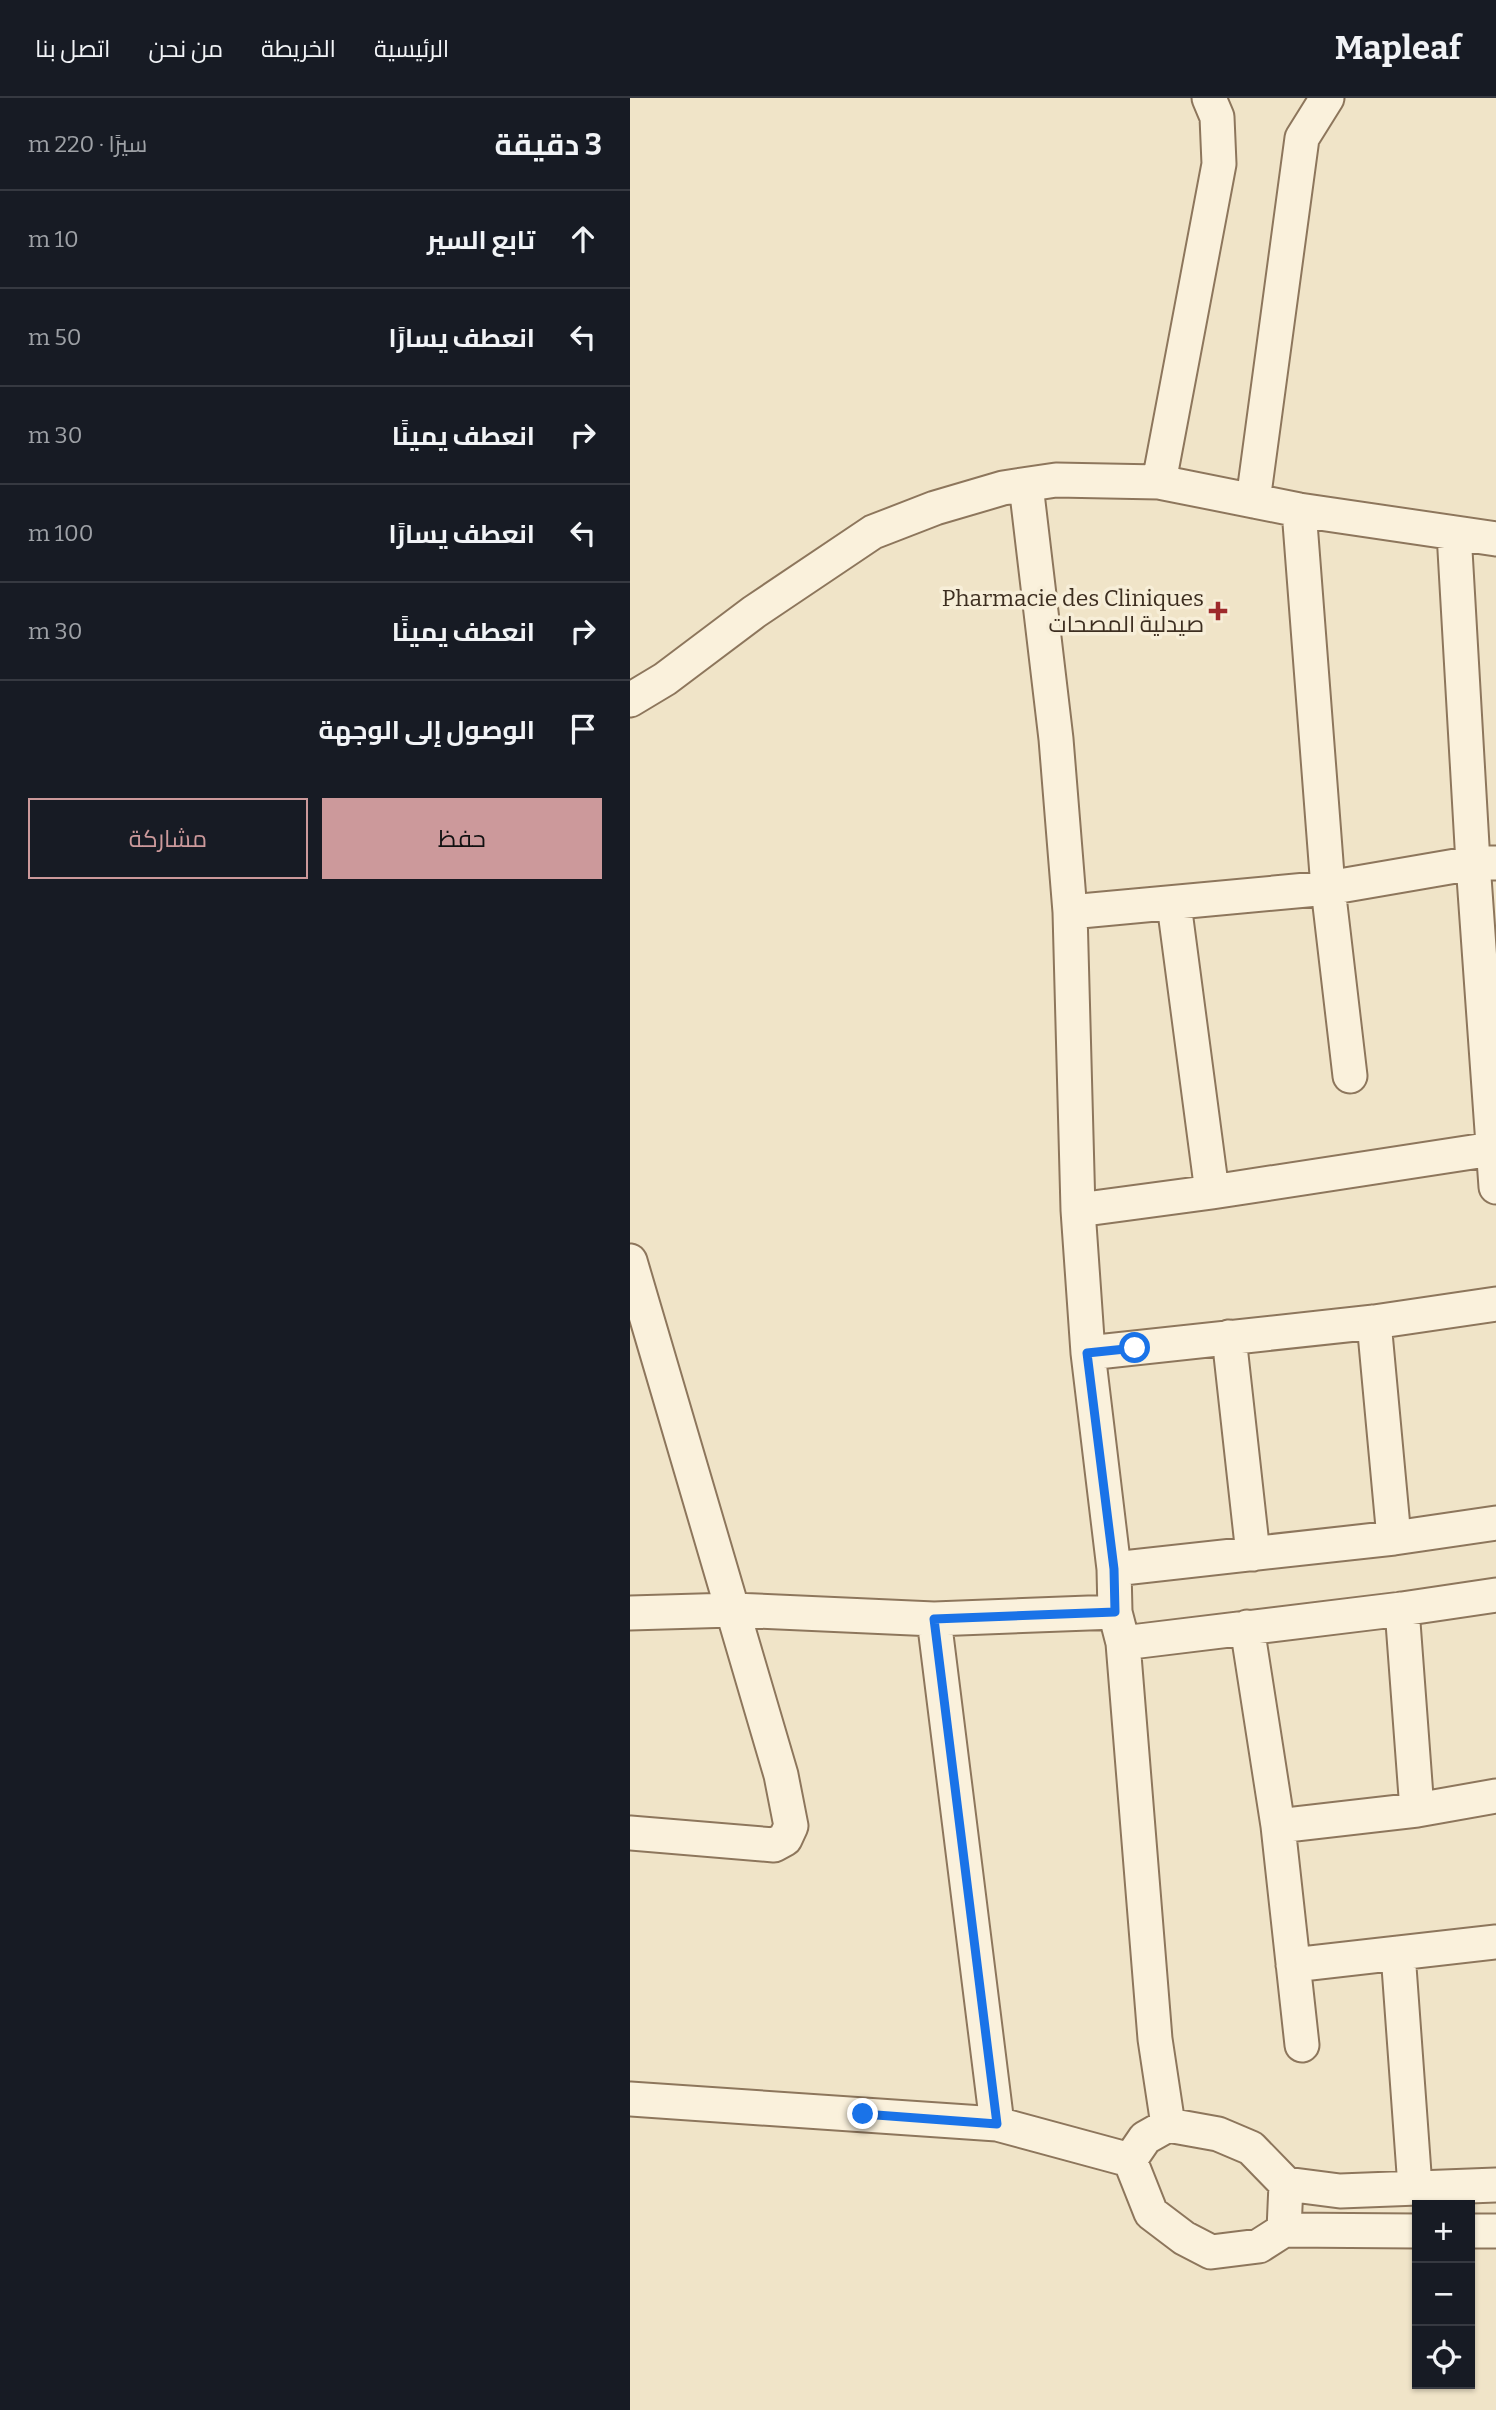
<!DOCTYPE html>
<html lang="ar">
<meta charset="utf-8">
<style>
:root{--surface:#171b24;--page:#242831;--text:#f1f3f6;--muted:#9ea1a6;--line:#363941;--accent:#cc999b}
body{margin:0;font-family:Bitter,Cairo,serif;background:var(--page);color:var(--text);direction:rtl}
.controls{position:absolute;right:21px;bottom:21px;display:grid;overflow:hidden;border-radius:0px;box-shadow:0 2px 5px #0004}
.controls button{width:63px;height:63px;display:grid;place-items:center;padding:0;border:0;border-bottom:2px solid var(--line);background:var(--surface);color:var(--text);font:35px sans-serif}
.stop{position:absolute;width:21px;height:21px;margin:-16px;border:5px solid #1a73e8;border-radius:50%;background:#fff}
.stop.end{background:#1a73e8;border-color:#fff;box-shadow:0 2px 7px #0008}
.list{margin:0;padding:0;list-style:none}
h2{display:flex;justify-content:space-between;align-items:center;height:91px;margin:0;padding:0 28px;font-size:30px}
h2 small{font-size:23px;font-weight:400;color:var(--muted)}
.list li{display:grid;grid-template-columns:46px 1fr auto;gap:21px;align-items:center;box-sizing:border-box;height:98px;padding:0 28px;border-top:2px solid var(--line)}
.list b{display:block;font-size:26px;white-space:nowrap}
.list em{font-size:23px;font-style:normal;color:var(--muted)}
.actions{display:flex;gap:14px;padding:21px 28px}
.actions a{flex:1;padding:16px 0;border:2px solid var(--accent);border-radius:0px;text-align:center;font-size:24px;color:var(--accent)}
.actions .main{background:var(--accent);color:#111}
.icon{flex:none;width:38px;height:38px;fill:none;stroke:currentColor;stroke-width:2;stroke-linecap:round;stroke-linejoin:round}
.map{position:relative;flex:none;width:866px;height:2312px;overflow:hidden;direction:ltr}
header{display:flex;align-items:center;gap:42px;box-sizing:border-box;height:98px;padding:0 35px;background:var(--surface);border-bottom:2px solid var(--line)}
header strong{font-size:33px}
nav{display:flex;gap:38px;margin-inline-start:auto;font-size:24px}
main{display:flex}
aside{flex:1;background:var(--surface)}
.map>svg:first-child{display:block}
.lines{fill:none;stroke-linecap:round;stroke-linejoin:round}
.minor-casing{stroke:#8d765c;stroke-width:37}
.minor{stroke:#faf1dc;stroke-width:33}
.route{stroke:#1a73e8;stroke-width:9}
.poi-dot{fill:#9e2a2b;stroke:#f7eed8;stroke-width:2.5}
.labels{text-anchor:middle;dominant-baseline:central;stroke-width:7;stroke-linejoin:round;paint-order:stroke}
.poi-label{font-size:23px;fill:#3d2e20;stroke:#f7eed8;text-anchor:end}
</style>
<header>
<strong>Mapleaf</strong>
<nav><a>الرئيسية</a><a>الخريطة</a><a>من نحن</a><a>اتصل بنا</a></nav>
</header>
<main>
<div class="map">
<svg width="866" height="2312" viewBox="0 0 866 2312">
<rect width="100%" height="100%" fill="#f0e4c8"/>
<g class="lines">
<defs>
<path id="minor" d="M529 384 589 66 587 19 579 0
M396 387 426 641 440 814
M623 403 672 40 697 0
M669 412 698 790 720 978
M824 435 843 765 866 1089
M0 602 35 581 124 514 243 434 305 410 373 390 426 382 529 384 669 412 866 441
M544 806 582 1094
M448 1112 582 1094 862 1051
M0 1163 151 1677 161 1728 155 1741 144 1747 0 1735
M744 1224 764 1440
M599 1239 623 1456
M458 1255 744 1224 866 1206
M484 1471 764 1440 866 1425
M772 1511 787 1712
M0 1515 103 1512 304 1521 485 1514
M304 1521 367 2026
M617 1529 648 1728 672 1947
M493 1545 772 1511 866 1497
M648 1728 787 1712 866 1698
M768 1855 785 2089
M663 1867 866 1844
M0 2001 367 2026 500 2062
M538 2027 525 1941 493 1545 485 1514 484 1471 458 1255 448 1112 440 814 698 790 843 765H866
M500 2062 521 2115 554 2140 581 2154 629 2148 654 2132 787 2133
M500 2062 515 2040 538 2027 588 2036 621 2050 656 2086 654 2132
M656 2086 710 2093 866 2087
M840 2133H866"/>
</defs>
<use href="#minor" class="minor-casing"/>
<use href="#minor" class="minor"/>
</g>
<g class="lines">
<path class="route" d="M233 2016 367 2026 304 1521 485 1514 484 1471 457 1255 505 1250"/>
</g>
<path class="poi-dot" d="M584.5 502.5h7v7h7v7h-7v7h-7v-7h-7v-7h7z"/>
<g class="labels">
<g class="poi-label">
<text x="574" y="500">Pharmacie des Cliniques<tspan x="574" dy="26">صيدلية المصحات</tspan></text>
</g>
</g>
</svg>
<div class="controls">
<button>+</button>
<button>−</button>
<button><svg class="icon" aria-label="locate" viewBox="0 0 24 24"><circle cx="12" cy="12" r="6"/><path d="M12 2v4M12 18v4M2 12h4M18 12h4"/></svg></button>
</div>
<div class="stop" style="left:505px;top:1250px"></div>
<div class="stop end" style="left:233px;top:2016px"></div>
</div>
<aside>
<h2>3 دقيقة<small>سيرًا · 220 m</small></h2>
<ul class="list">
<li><svg class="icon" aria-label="ahead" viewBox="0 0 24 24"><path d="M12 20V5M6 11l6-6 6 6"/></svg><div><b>تابع السير</b></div><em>10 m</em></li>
<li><svg class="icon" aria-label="left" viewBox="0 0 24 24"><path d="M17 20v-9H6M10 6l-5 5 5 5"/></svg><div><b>انعطف يسارًا</b></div><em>50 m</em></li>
<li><svg class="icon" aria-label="right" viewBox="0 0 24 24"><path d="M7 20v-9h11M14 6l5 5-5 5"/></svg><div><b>انعطف يمينًا</b></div><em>30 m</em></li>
<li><svg class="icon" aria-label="left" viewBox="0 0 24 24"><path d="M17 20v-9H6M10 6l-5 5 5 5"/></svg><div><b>انعطف يسارًا</b></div><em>100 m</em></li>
<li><svg class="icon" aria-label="right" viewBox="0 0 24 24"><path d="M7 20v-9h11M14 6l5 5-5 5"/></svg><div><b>انعطف يمينًا</b></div><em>30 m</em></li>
<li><svg class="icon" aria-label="arrive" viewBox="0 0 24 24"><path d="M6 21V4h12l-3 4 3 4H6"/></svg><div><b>الوصول إلى الوجهة</b></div></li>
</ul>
<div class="actions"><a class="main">حفظ</a><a>مشاركة</a></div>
</aside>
</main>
